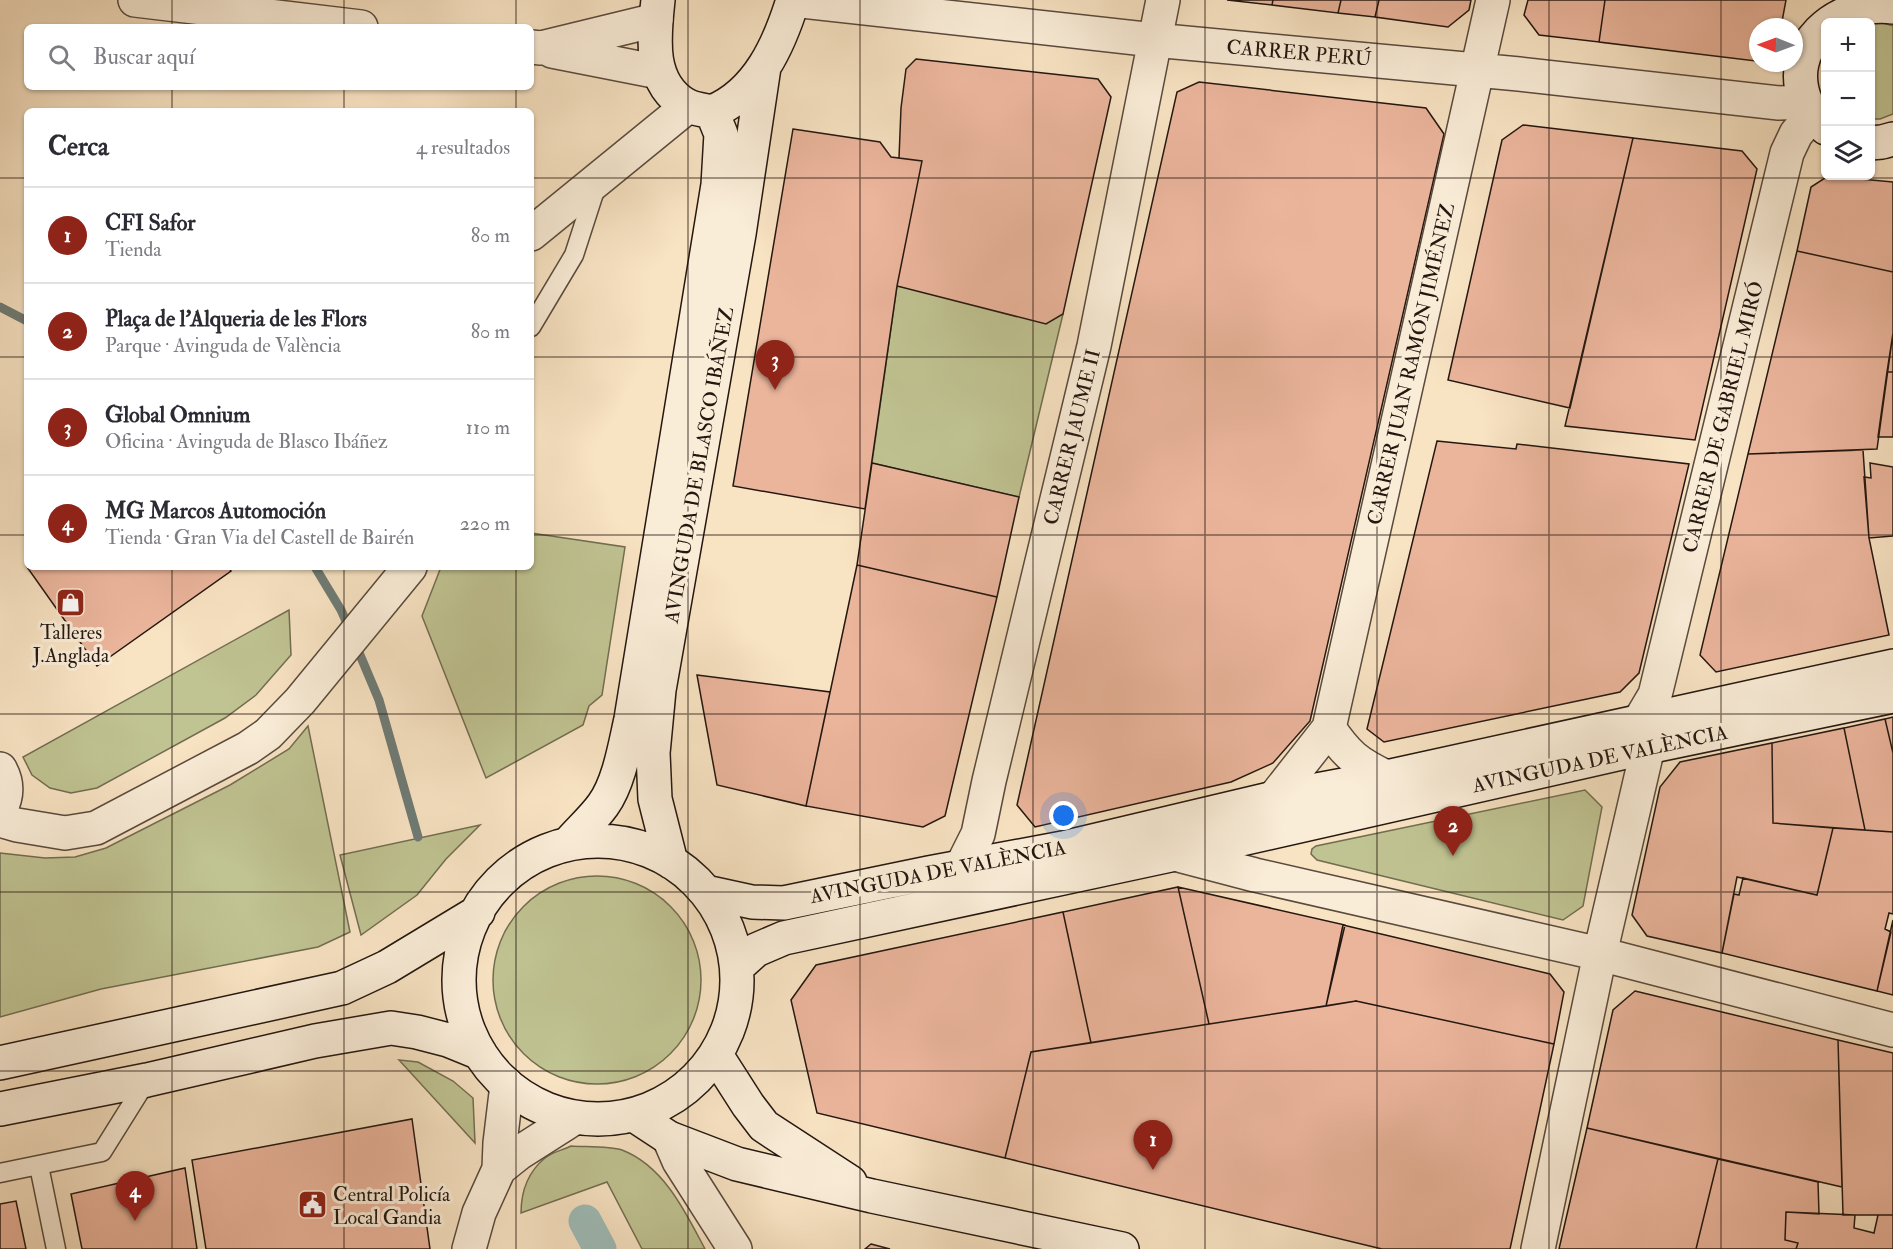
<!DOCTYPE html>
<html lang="es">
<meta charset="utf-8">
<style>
:root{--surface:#fff;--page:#f7f7f7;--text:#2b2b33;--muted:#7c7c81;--line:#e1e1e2;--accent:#8f2418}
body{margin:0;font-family:"IM FELL Double Pica",serif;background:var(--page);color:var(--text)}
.controls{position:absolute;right:18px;top:18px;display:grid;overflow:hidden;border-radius:9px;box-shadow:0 2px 4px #0004}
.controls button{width:54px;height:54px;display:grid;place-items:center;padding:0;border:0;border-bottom:2px solid var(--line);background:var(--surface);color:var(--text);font:30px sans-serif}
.compass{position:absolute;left:1749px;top:18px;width:54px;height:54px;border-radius:50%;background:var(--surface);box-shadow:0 2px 4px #0004;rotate:271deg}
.you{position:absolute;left:1064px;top:816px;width:21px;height:21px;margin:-15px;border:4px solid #fff;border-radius:50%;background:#1a73e8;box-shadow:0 0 0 9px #1a73e833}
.badge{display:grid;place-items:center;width:39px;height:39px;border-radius:50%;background:var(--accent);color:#fff;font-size:20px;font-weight:700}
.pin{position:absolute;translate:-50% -50px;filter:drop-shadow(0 2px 3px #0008)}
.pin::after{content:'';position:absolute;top:32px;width:21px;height:18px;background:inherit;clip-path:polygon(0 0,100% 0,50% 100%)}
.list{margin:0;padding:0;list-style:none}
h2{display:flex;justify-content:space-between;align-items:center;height:78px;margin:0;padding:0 24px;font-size:26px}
h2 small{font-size:20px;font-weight:400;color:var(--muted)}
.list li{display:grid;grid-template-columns:39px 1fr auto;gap:18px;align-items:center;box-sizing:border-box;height:96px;padding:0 24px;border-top:2px solid var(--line)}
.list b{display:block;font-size:22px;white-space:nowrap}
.list p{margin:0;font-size:20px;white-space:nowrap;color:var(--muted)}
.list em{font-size:20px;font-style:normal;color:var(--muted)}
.icon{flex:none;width:33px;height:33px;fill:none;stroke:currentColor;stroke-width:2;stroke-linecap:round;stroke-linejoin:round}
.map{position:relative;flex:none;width:1893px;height:1249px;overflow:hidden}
.search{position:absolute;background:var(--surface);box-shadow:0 2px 4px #0004;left:24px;top:24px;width:510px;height:66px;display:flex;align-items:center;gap:15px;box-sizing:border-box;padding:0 21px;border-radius:9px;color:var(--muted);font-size:22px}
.panel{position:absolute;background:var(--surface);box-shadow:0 2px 4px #0004;left:24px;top:108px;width:510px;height:462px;border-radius:9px}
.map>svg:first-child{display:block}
.green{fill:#c0c392;stroke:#726d51;stroke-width:1.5}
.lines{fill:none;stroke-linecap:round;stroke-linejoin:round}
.stream{stroke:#6e7b75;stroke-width:9}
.canal{stroke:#9fbdb9;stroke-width:33}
.building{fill:#ebb59c;stroke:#241710;stroke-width:1.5}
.lane-casing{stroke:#594a3d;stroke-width:21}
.street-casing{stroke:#594a3d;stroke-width:36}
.secondary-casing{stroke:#241710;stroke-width:36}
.lane{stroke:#faedd8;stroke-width:18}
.street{stroke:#faedd8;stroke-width:33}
.secondary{stroke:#faedd8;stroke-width:33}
.grid{fill:none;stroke:#241710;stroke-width:1.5;stroke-opacity:0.55}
.labels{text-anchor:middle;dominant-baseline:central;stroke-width:6;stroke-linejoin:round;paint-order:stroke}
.street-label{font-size:20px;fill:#241710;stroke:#faedd8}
.poi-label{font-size:20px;fill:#241710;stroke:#faedd8}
</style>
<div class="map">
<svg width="1893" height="1249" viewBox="0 0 1893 1249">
<rect width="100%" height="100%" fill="#f8e3c3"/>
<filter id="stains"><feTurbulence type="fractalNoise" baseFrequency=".00333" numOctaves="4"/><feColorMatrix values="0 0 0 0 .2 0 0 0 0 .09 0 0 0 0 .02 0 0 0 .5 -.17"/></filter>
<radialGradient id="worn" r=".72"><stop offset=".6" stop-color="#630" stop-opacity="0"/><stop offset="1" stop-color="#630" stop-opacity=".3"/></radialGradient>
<path class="green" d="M1878 21 1893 26V114L1880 119H1871L1870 22Z
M897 286 1063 314 1019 497 872 463Z
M531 533 625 547 602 695 589 706 583 725 486 778 422 616 441 567H531Z
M289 610 291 655 256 695 225 718 97 788 71 793 50 788 32 775 23 757Z
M308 726 350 932 318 947 101 989 0 1017V853L45 858 75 857 106 848 230 785 289 749Z
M1585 790 1602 807 1583 906 1563 920 1317 860 1311 854 1312 849 1316 846Z
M480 825 446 859 417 895 361 935 340 855Z
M493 980a104 104 0 1 1 208 0a104 104 0 1 1-208 0Z
M399 1060 418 1062 453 1081 473 1098 475 1143Z
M571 1146C585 1147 610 1146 622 1150 664 1166 686 1213 705 1249H642L607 1182 521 1213C521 1192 528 1172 545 1158 552 1152 563 1150 571 1146Z"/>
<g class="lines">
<path class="stream" d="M0 307 27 321
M315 567 341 610 350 630
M355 643 379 700 418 837"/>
<path class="canal" d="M585 1221 600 1249"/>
</g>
<path class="building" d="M1227 0H1273L1272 5Z
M1273 0H1341L1338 13 1272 5Z
M1341 0H1379L1375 17 1338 13Z
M1379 0H1471L1469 10 1448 27 1375 17Z
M1528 0H1605L1599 42 1539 35 1524 15Z
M1605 0H1786L1781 27H1758V60L1756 61 1599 42Z
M916 59 1098 79 1111 97 1063 314 1046 324 897 286 922 161 899 158 901 108 906 69Z
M1199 82 1426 108 1444 134 1310 721 1273 763 1231 782 1035 827 1017 805 1177 92Z
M1523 125 1633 138 1570 408 1448 380 1502 140Z
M793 129 880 142 891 157 922 161 897 286 865 509 733 486Z
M1633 138 1742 151 1757 169 1695 440 1565 426Z
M1828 176 1893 182V272L1797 251 1811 187Z
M1797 251 1893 272V333L1877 449 1748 454Z
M1893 333V372H1887Z
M1887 372H1893V437H1878Z
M1437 441 1516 449 1517 444 1689 464 1639 673 1620 692 1384 742 1367 729Z
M1863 450 1869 538 1889 635 1716 672 1700 655 1748 454Z
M872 463 1019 497 997 597 857 565Z
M1870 463 1893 467V536L1869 538 1864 477 1871 478Z
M857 565 997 597 945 816 923 827 806 806Z
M27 567H228L231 571 97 666Z
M697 675 830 692 806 806 717 785Z
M1893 717V753L1885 719Z
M1885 719 1893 753V832L1865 830 1844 728Z
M1844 728 1865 830 1773 823 1772 743Z
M1772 743 1773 823 1833 828 1817 895 1737 877 1722 953 1647 936 1632 915 1660 787 1680 762Z
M1833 828 1893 832V914L1889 913 1885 929 1891 932 1877 991 1722 953 1734 894 1739 895 1743 878 1817 895Z
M1178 887 1345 925 1326 1006 1209 1024Z
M1178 887 1209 1024 1091 1043 1063 912Z
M1063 912 1091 1043 1031 1052 1005 1158 817 1113 791 1000 816 965Z
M1893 920V995L1877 991Z
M1343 925 1550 974 1564 992 1554 1044 1356 1001 1326 1006Z
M1635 991 1838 1040 1842 1187 1587 1128 1613 1010Z
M1356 1001 1554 1044 1510 1249H1382L1005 1158 1031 1052Z
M1838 1040 1893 1053V1215H1843Z
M412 1119 430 1249H206L192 1160Z
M1587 1128 1718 1159 1696 1249H1559Z
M1718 1159 1818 1182 1819 1214 1786 1212 1785 1240 1798 1243 1796 1249H1696Z
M185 1168 197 1249H82L71 1194Z
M16 1201 26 1249H0V1204Z
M1786 1212 1855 1215 1854 1228 1874 1233 1878 1215H1893V1249H1796L1798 1243 1785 1240Z
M871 1244 890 1249H865Z"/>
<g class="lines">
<defs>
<path id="lane" d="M531 327 574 255 596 187
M39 1166 56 1249
M0 1173 102 1152 147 1080"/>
<path id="street" d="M135 0 361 27
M793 0 1154 40 1519 74 1779 103 1805 102
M531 47 541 48 656 20
M552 51 659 72
M531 234 688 106
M1639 722 1655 695 1787 153 1796 134 1813 114
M1329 728C1347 755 1357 763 1386 777
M0 769C8 783 7 797 0 810
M1260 813 1274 798 1329 728 1493 0
M0 820 17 825 65 833 96 828 248 748 268 734 300 701 410 567
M1175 854 1255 875 1600 954 1893 1030
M961 868 978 834 989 781 1094 346 1163 0
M669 1138 679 1161 735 1249
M499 1169 519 1153 574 1118
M469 1249 479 1213 499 1169 500 1143 507 1085
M1538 1249 1600 954 1648 747"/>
<path id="secondary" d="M658 0C654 37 648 83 686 105 693 109 704 110 712 112 758 93 779 45 793 0
M1826 128C1818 120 1810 112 1806 102 1783 48 1836 0 1893 7
M1870 143 1882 142 1893 139
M459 980a139 139 0 1 1 278 0a139 139 0 1 1-278 0Z
M568 844C579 831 593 819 603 805 619 783 625 746 631 719L718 185 721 134 712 112
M671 862 655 799 653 753 659 690 739 234 764 67
M706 892 752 902 784 903 929 873 1063 848 1274 798 1386 777 1893 666
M737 967 756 950 784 938 1175 854 1648 747 1893 696
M716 1055 748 1105 764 1126 850 1182
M0 1063 342 988 387 967 478 912
M0 1109 147 1080 315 1041 391 1028 417 1032 448 1040 480 1053
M634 1115 669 1138 737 1164 872 1196 1122 1249"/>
</defs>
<use href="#lane" class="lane-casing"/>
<use href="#street" class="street-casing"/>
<use href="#secondary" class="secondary-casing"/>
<use href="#lane" class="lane"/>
<use href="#street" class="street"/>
<use href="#secondary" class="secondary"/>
</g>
<path class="grid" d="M172 0V27M344 0V27M516 0V27M688 0V1249M860 0V1249M1033 0V1249M1205 0V1249M1377 0V1249M1549 0V1249M1721 0V1249M172 87V111M344 87V111M516 87V111M0 178H27M531 178H1893M0 357H27M531 357H1893M0 535H27M531 535H1893M172 567V1249M344 567V1249M516 567V1249M0 714H1893M0 892H1893M0 1071H1893"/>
<defs>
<symbol id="shop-square" viewBox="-11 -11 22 22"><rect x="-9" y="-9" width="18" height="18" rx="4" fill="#8f2418" stroke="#faedd8"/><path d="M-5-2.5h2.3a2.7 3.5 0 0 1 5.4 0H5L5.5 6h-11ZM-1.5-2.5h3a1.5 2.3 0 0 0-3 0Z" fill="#fff"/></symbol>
<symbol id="civic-square" viewBox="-11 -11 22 22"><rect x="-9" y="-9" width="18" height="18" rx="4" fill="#8f2418" stroke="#faedd8"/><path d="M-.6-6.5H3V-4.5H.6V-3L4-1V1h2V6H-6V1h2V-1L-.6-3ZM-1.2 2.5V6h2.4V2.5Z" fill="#fff"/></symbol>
</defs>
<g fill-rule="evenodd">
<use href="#shop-square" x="54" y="586" width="33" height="33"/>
<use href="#civic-square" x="296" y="1188" width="33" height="33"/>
</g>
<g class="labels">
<g class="street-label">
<text transform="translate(1299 53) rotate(5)">CARRER PERÚ</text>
<text transform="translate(1411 364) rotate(-77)">CARRER JUAN RAMÓN JIMÉNEZ</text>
<text transform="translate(1723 417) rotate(-76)">CARRER DE GABRIEL MIRÓ</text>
<text transform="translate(1072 437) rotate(-76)">CARRER JAUME II</text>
<text transform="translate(699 465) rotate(-80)">AVINGUDA DE BLASCO IBÁÑEZ</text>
<text transform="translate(1600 759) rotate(-12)">AVINGUDA DE VALÈNCIA</text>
<text transform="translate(938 872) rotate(-11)">AVINGUDA DE VALÈNCIA</text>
</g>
<g class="poi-label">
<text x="71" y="632">Talleres<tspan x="71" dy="23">J.Anglada</tspan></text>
<text x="333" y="1194" text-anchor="start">Central Policía<tspan x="333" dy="23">Local Gandia</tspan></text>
</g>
</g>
<rect width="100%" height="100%" filter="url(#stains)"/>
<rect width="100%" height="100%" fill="url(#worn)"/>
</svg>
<div class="controls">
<button>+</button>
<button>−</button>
<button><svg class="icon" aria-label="layers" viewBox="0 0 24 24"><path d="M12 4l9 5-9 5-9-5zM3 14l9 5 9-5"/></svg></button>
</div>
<svg class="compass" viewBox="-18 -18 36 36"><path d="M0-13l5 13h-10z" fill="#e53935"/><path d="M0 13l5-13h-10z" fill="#7c7c81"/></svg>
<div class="you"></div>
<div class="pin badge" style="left:1153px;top:1170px">1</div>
<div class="pin badge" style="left:1453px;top:856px">2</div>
<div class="pin badge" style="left:775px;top:390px">3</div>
<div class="pin badge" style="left:135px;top:1221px">4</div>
<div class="search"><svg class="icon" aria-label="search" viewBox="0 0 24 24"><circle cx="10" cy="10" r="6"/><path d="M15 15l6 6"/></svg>Buscar aquí</div>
<section class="panel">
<h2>Cerca<small>4 resultados</small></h2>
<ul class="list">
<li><span class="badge">1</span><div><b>CFI Safor</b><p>Tienda</p></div><em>80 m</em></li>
<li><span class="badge">2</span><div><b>Plaça de l'Alqueria de les Flors</b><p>Parque · Avinguda de València</p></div><em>80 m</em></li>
<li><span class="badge">3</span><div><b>Global Omnium</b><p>Oficina · Avinguda de Blasco Ibáñez</p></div><em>110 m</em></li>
<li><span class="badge">4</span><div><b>MG Marcos Automoción</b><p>Tienda · Gran Via del Castell de Bairén</p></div><em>220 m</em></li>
</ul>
</section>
</div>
